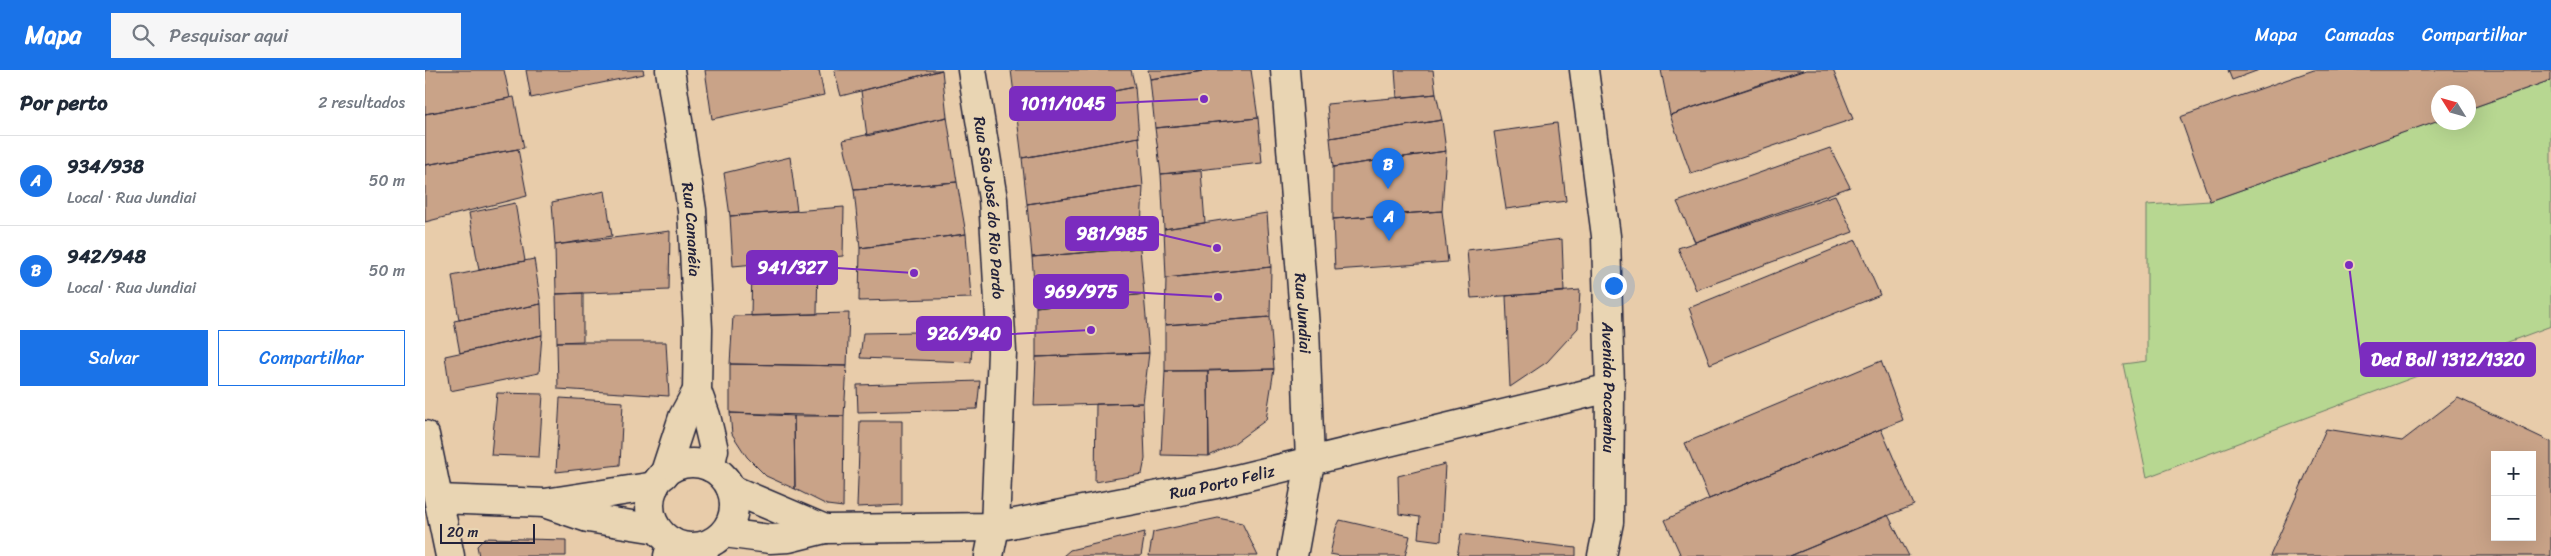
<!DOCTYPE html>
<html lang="pt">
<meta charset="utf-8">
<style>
:root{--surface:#fff;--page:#f6f6f7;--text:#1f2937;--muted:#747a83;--line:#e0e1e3;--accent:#1a73e8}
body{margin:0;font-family:Sriracha,sans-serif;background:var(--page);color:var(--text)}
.controls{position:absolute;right:15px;bottom:15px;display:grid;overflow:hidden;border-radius:0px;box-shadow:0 5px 20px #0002}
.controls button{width:45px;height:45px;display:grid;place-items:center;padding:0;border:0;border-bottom:1px solid var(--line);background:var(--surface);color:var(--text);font:25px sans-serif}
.compass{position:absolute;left:2006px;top:15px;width:45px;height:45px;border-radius:50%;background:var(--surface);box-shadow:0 5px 20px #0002;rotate:307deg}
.scale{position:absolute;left:15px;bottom:12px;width:95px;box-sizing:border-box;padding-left:5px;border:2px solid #22223b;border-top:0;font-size:14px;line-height:18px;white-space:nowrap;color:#22223b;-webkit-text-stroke:4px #e9d5b3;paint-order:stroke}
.you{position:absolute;left:1188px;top:215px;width:18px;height:18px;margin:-12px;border:4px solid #fff;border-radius:50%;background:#1a73e8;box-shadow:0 0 0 8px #1a73e833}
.badge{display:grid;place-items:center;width:32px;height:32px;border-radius:50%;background:var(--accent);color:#fff;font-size:16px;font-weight:700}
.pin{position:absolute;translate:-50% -41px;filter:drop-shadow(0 1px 2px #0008)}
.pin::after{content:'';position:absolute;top:26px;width:18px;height:15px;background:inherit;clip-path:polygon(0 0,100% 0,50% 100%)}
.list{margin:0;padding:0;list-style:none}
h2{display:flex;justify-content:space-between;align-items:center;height:65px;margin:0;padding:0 20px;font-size:21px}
h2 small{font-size:16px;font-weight:400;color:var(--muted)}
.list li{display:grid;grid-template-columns:32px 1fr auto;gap:15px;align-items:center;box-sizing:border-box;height:90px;padding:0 20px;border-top:1px solid var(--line)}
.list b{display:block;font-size:19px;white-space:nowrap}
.list p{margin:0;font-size:16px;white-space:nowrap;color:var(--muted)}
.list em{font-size:16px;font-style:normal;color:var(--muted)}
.actions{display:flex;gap:10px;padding:15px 20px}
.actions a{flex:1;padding:11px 0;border:1px solid var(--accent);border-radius:0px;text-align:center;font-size:18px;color:var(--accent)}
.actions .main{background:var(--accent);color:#fff}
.icon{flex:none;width:28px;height:28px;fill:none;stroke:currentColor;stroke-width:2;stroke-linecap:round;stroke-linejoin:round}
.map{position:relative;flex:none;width:2126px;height:486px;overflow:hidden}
header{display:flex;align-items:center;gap:30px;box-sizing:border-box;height:70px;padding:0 25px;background:var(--accent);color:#fff}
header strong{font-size:24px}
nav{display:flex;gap:28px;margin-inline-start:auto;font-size:18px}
.search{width:350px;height:45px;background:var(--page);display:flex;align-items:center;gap:12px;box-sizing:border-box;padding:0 18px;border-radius:0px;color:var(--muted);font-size:19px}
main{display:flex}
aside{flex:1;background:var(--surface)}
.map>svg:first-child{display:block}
.green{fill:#b7d791;stroke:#6c7c66}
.building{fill:#c9a388;stroke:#22223b;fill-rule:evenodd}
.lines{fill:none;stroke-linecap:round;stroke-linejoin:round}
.street-casing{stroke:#22223b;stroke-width:31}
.secondary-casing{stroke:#22223b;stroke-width:31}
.street{stroke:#e9d5b3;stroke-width:28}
.secondary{stroke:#e9d5b3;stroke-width:28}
.labels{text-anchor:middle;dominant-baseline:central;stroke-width:5;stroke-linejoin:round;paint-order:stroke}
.street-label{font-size:16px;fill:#22223b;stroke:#e9d5b3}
.leader{fill:none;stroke:#7b2cbf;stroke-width:2}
.callout-dot{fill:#7b2cbf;stroke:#e9d5b3;stroke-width:2}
.callout{fill:#7b2cbf;stroke:#7b2cbf;stroke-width:2}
.callout-label{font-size:18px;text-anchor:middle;font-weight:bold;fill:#fff}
</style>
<header>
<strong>Mapa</strong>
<div class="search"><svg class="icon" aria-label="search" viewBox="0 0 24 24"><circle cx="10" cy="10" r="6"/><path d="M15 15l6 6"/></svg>Pesquisar aqui</div>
<nav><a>Mapa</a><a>Camadas</a><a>Compartilhar</a></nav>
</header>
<main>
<aside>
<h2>Por perto<small>2 resultados</small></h2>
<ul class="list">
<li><span class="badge">A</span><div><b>934/938</b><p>Local · Rua Jundiai</p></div><em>50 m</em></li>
<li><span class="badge">B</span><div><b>942/948</b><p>Local · Rua Jundiai</p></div><em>50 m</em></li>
</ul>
<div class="actions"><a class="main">Salvar</a><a>Compartilhar</a></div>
</aside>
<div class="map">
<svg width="2126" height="486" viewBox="0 0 2126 486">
<rect width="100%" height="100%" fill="#e8ccaa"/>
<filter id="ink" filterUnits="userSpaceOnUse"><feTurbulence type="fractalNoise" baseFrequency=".02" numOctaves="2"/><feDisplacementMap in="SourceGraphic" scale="10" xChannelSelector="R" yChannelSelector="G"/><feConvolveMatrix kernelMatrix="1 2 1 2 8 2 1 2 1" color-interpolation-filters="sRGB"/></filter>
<g filter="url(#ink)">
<path class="green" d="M2126 10V256L1722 407 1698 294 1722 291V135L1785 131 2013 50 2014 52H2044V39Z"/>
<path class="building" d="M0 0H79L85 28 0 44Z
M101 0H218L219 4 106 28Z
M280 0H394L399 25 287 49Z
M409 0H517L416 26Z
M517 0 522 47 442 66 436 21Z
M586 0H706L710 17 591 40Z
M723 0H785L725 9Z
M785 0H826L833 48 730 58 725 9Z
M970 0H1008L1011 24 972 28Z
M1236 0H1378L1245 45Z
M1381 0H1408L1428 49 1266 104 1245 45Z
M1803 0H1834L1807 10Z
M1889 0H2126V10L2044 39V22H2014V50L1785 131 1755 47Z
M710 17 714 67 597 88 591 40Z
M1011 24 1017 50 905 68 902 34Z
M89 27 99 78 0 95V44Z
M522 47 532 112 429 120 418 70Z
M833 48 837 93 736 104 730 58Z
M1017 50 1021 81 908 97 905 68Z
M1132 53 1141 131 1081 139 1069 62Z
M714 67 718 117 602 134 597 88Z
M1405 78 1425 117 1270 172 1252 132Z
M93 79 102 126 0 152V95Z
M1021 81 1017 141 908 149V97Z
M365 87 372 141 305 146 299 103Z
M776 101 780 153 739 159 736 104Z
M532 112 541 164 435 178 429 120Z
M718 117 715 178 607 187 602 134Z
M180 121 187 166 130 175 127 132Z
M1410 125 1428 162 1271 220 1253 178Z
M90 133 100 191 54 200 44 143Z
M419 137 418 186 308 196 305 146Z
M1017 141 1023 192 910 200 908 149Z
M842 143 846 197 741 208 739 159Z
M245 161 244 220 131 224 130 175Z
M541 164 546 228 434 231 435 178Z
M1137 169 1139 222 1046 228 1042 180Z
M1431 170 1455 225 1285 294 1264 238Z
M715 178 719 224 611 237 607 187Z
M109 189 116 234 34 250 27 206Z
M393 189 392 244 326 246 327 195Z
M846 197 845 247 740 255 741 208Z
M1155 220 1153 258 1122 292 1085 317 1081 226Z
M158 223V271L132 272 131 224Z
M719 224 724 283 611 287V237Z
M116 234 117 265 35 283 29 251Z
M424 243 422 296 305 294 308 246Z
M845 247 849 299 740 301V255Z
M548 261 546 292 435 288 438 263Z
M117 265 114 303 25 321 20 286Z
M132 272H241L244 326 133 319Z
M724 283 718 333 609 336 611 287Z
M1456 291 1478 350 1284 429 1260 373Z
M305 294 422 296 419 346 305 343Z
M849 299 841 350 808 374 784 386 783 301Z
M740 301H783L784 386 736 385Z
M555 311 552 339 433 342 432 315Z
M72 323 118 324 114 387 66 385Z
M135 328 198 332 195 395 131 402Z
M2033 328 2126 372V486H1845L1901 359 1977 371ZM2070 385H2107V467H2070Z
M718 333 720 389 717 404 670 412 671 334Z
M305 343 369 346 370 419 341 406 322 387 307 364Z
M369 346H419L418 437 402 435 370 419Z
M435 351H477V435L432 437Z
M1456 359 1489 435 1365 486H1256L1240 450 1284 429Z
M1020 394 1016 471 993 468 995 447 974 444 973 406Z
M1463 445 1484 486H1365Z
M793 448 817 453 833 486H724L728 462Z
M915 450 985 466 980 486H916L905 484 911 458Z
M720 462 716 486H638L645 480Z
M1036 464 1151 478V486H1032Z
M60 468 141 470V486H54L52 476Z"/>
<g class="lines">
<defs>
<g id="street">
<path id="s1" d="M245 0 267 140 273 259 272 321 281 346 289 380 285 397"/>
<path id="s2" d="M547 0 568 129 577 282 570 457 564 486"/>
<path id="s3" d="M860 0 880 257 885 392 868 486"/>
<path d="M239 405 258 347 272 321"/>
<path d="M243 486 247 472"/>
<path d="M277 486 282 475"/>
</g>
<g id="secondary">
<path id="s4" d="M1159 0 1181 166 1185 318 1184 452 1177 486"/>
<path d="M0 365 25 486"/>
<circle cx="267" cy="435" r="42"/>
<path d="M306 419 400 459"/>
<path d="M14 429 120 433 230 416"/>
<path d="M122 434 163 448 232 459"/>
<path id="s5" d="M299 463 345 469 364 468 400 459 570 457 791 414 1185 318"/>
</g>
</defs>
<use href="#street" class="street-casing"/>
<use href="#secondary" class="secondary-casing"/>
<use href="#street" class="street"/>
<use href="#secondary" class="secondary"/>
</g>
</g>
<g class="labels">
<g class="street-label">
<text stroke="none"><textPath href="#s2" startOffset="139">Rua São José do Rio Pardo</textPath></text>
<text stroke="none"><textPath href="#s1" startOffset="161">Rua Cananéia</textPath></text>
<text stroke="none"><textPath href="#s3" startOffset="244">Rua Jundiai</textPath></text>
<text stroke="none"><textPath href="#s4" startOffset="319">Avenida Pacaembu</textPath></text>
<text stroke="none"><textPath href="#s5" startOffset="504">Rua Porto Feliz</textPath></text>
</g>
</g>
<path class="leader" d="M779 29L690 33M792 178L733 164M489 203L412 198M793 227L703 222M666 260L586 264M1924 195L1936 290"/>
<g class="callout-dot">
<circle cx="779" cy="29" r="5"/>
<circle cx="792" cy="178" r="5"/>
<circle cx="489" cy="203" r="5"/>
<circle cx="793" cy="227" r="5"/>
<circle cx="666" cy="260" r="5"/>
<circle cx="1924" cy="195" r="5"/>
</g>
<g class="callout">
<rect x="585" y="17" width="105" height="33" rx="5"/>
<rect x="641" y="147" width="92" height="33" rx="5"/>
<rect x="322" y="181" width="90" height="33" rx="5"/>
<rect x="609" y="205" width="94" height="33" rx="5"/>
<rect x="492" y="247" width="94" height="33" rx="5"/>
<rect x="1936" y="273" width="174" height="33" rx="5"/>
</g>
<g class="callout-label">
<text x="638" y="40">1011/1045</text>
<text x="687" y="170">981/985</text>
<text x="367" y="204">941/327</text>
<text x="656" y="228">969/975</text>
<text x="539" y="270">926/940</text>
<text x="2023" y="296">Ded Boll 1312/1320</text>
</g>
</svg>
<div class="controls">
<button>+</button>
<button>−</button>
</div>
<svg class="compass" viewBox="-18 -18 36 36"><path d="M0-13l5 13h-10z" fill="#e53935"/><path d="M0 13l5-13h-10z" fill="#747a83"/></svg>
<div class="scale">20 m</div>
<div class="you"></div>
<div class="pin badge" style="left:964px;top:171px">A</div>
<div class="pin badge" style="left:963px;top:119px">B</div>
</div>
</main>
